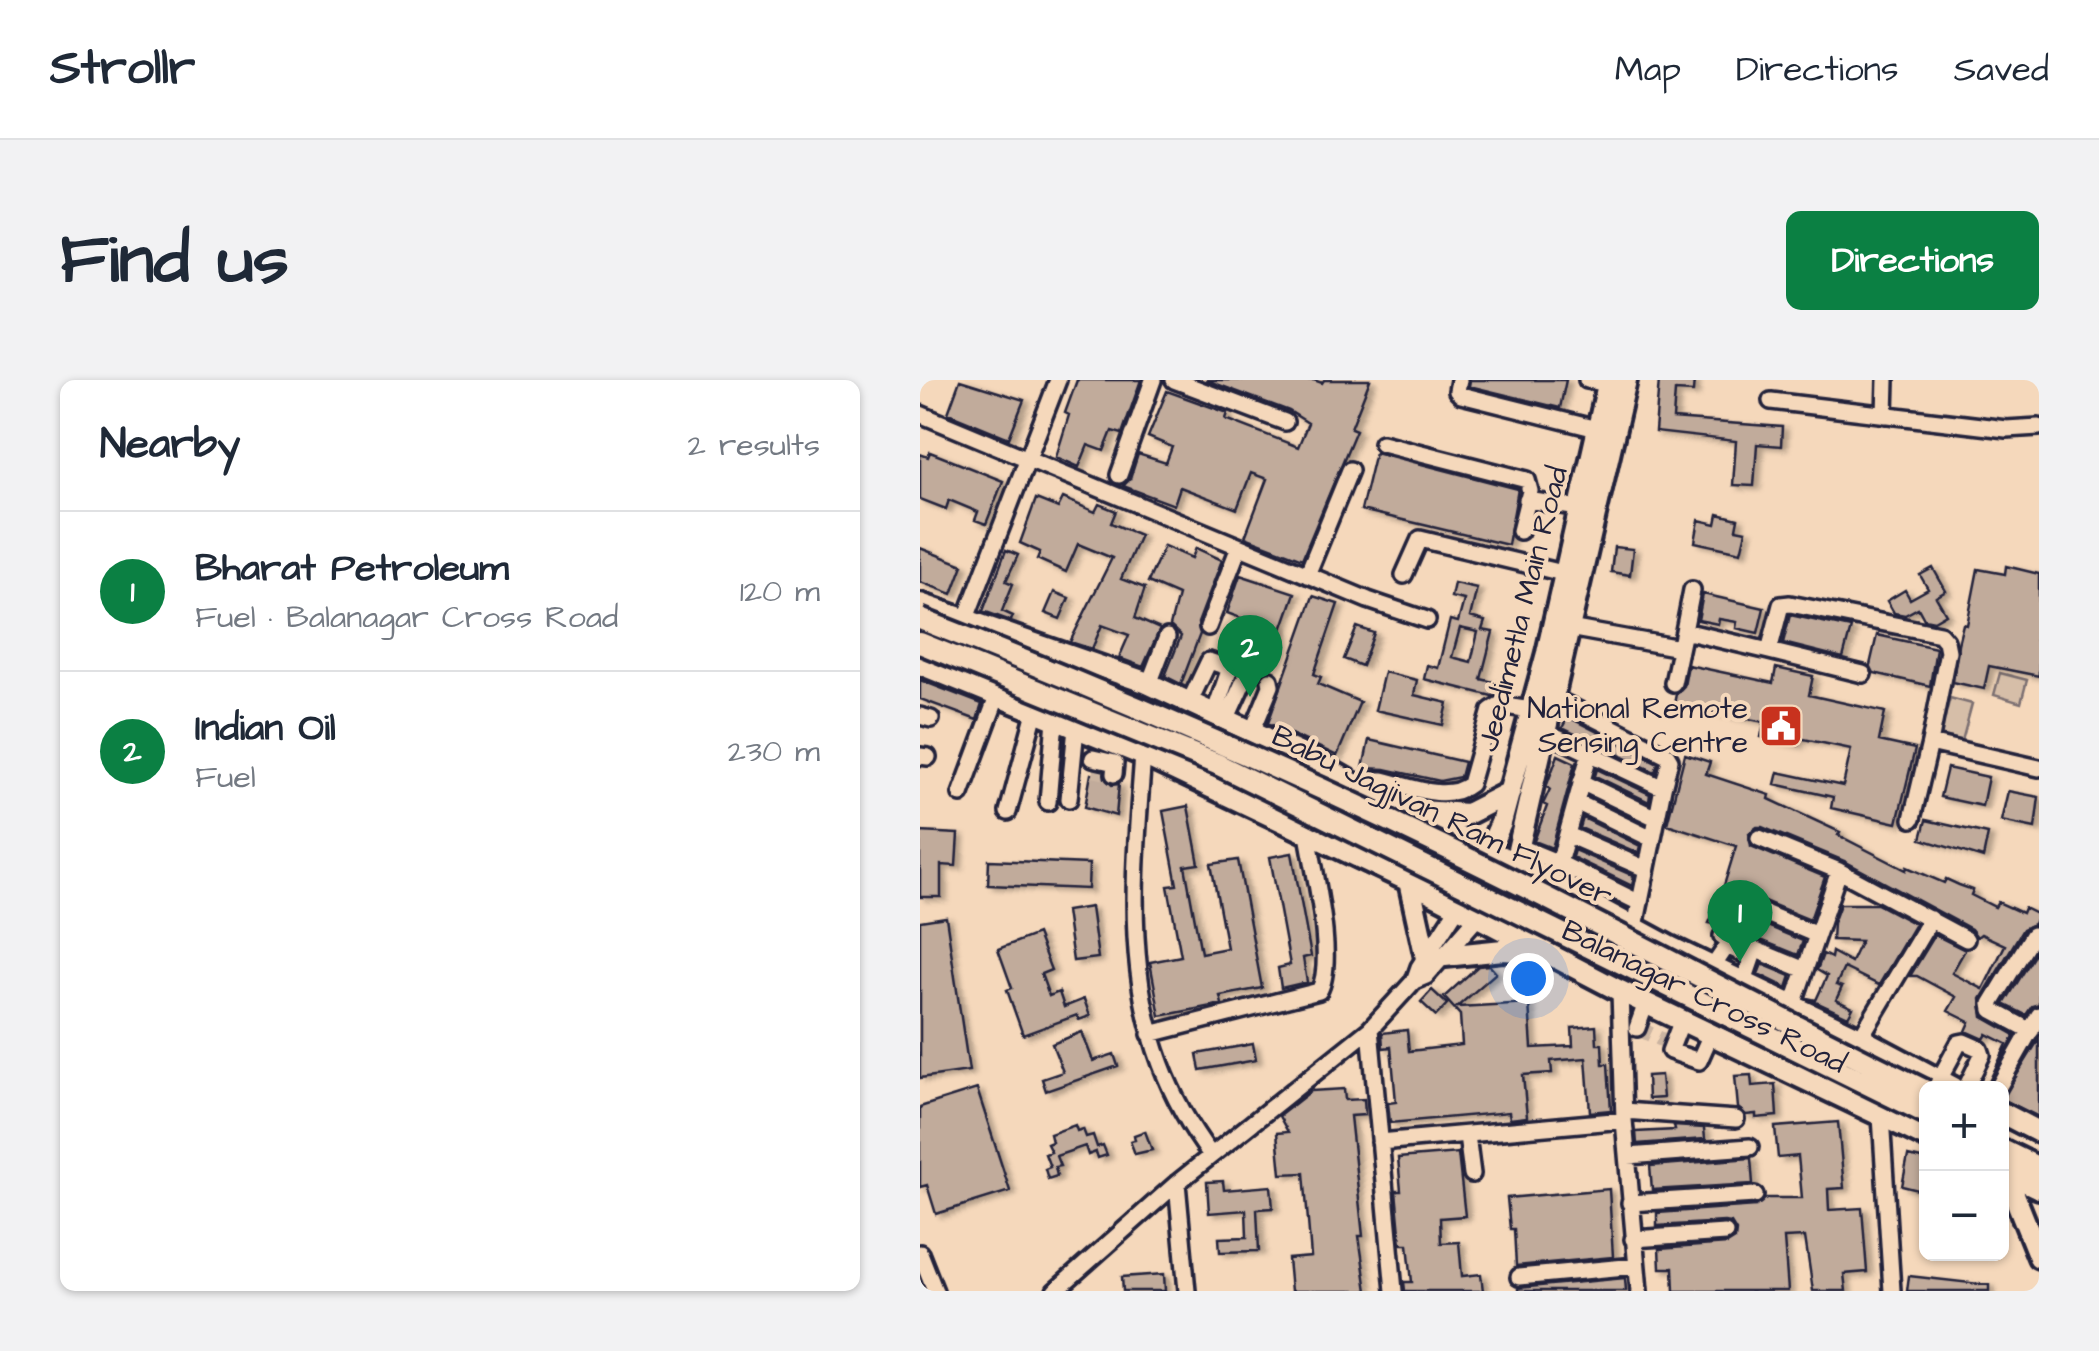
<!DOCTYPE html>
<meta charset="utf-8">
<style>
:root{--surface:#fff;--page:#f2f2f3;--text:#1f2937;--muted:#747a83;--line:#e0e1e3;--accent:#0b8043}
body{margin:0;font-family:"Architects Daughter",sans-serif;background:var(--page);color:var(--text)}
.controls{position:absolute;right:30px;bottom:30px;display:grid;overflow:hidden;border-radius:15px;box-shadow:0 2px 8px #0004}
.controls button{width:90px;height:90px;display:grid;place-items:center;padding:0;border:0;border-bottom:2px solid var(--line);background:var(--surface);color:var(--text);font:50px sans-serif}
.you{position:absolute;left:608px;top:598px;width:35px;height:35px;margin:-25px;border:8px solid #fff;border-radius:50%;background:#1a73e8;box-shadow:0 0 0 15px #1a73e833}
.badge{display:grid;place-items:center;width:65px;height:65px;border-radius:50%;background:var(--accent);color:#fff;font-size:32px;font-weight:700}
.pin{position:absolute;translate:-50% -82px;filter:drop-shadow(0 2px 5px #0008)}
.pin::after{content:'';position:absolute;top:52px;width:35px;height:30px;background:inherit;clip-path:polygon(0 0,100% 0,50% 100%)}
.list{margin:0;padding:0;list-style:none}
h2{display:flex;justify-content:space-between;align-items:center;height:130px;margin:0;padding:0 40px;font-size:42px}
h2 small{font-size:32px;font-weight:400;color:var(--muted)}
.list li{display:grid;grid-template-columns:65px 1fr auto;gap:30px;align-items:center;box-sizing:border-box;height:160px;padding:0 40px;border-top:2px solid var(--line)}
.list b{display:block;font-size:38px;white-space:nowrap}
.list p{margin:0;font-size:32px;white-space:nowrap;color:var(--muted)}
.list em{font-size:32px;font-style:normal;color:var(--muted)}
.map{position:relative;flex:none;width:1119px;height:911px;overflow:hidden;border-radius:15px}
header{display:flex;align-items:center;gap:60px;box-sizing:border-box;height:140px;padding:0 50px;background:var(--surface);border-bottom:2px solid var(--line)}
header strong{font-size:48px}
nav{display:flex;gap:55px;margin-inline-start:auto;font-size:35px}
.intro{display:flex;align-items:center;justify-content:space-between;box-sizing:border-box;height:240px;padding:0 60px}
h1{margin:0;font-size:70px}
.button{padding:25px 45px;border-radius:15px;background:var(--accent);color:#fff;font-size:35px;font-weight:700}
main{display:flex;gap:60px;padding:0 60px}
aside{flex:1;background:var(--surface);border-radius:15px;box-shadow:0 2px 8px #0004}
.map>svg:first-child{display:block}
.green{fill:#d6bea8;stroke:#7c7072;stroke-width:2.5}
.building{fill:#c1ab9b;stroke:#22223b;stroke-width:2.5;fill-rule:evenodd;filter:url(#shadow)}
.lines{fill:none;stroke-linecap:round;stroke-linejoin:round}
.minor-tunnel{stroke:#cbb4a1;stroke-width:15;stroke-dasharray:15 8;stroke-linecap:butt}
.minor-casing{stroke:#22223b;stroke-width:22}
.major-casing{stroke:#22223b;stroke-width:28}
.minor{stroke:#f5d8bb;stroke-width:15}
.major{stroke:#f5d8bb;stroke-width:20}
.major-bridge-casing{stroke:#22223b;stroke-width:28;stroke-linecap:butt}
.major-bridge{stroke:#f5d8bb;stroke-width:20}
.labels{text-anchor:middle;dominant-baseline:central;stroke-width:8;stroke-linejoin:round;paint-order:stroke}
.street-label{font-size:30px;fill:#22223b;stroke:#f5d8bb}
.poi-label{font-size:30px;fill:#22223b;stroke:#f5d8bb;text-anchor:end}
</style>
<header>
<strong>Strollr</strong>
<nav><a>Map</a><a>Directions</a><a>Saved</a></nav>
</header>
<div class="intro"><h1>Find us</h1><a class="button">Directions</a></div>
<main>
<aside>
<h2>Nearby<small>2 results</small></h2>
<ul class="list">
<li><span class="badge">1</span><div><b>Bharat Petroleum</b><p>Fuel · Balanagar Cross Road</p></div><em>120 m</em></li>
<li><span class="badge">2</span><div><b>Indian Oil</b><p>Fuel</p></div><em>230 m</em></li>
</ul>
</aside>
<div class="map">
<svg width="1119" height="911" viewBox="0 0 1119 911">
<defs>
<filter id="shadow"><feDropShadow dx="5.5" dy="3" stdDeviation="2.5" flood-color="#0004"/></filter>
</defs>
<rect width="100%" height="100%" fill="#f5d8bb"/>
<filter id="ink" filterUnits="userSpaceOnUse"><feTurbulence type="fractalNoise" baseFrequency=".01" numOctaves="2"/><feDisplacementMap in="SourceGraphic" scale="20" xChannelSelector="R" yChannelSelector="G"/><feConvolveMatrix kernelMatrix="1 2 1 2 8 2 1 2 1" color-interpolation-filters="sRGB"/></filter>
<g filter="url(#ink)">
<path class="green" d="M1080 293 1107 300 1101 323 1074 315Z
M1030 318 1052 324 1042 361 1020 355Z"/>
<path class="building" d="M40 0 104 20 89 58 28 33Z
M157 0H221L202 54 192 51 184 71 168 65 159 87 136 77 149 35 145 33Z
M286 0H394L402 3 404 0H450L431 48 436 50 382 179 325 157 347 99 331 93 317 129 260 107 254 125 203 106 210 99 218 74 246 83 252 67 228 57 247 11 308 33 306 39 378 67 388 43 369 31Z
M550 0H646L640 28 549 6Z
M739 0H774L773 12 755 11 753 39 862 47 861 66 837 64 834 106 813 105 816 61 735 52Z
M10 72 83 101 66 144 55 140 58 132 29 120 26 129 0 119V74L8 77Z
M455 72 598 109 588 165 441 130Z
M143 118 175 132 179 124 196 131 191 143 220 155 201 199 225 208 215 238 240 249 223 287 199 278 209 255 182 245 172 269 150 262 192 178 158 164 146 192 117 179 120 172 100 163 116 119 138 128Z
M798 134 818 139 816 149 826 151 821 172 775 162 779 140 796 144Z
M244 166 272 178 276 168 302 180 278 243 280 254 261 304 245 296 261 256 250 246 258 215 228 202Z
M694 167 713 169 710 195 691 192Z
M0 168 43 185 32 214 0 202Z
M86 170 98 175 86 201 93 204 82 231 93 236 91 241 63 231Z
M1086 186 1119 194V246L1116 260 1119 261V296L1069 286 1064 309 1033 302 1038 264 1043 244 1047 245 1058 189 1085 194Z
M1013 188 1026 211 1016 217 1026 234 1014 241 1004 239 998 228 985 235 974 233 967 221 985 210 990 219 1008 209 1000 195Z
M320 195 375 213 358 261 334 253 337 244 307 233Z
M534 203 557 208 550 237 565 241 562 250 573 252 561 299 586 305 583 314 572 316 504 299 507 285 518 288 530 240 538 242 544 220 531 217ZM540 248 558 252 551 282 532 277Z
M134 212 149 218 140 239 125 233Z
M783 214 844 228 838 253 816 248 817 242 799 239 798 244 778 240Z
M393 216 418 224 394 294 401 297 398 304 440 322 417 376 348 343Z
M870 235 931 248 923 278 863 263Z
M437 247 454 253 442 286 424 279Z
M957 255 1016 268 1010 306 954 293 950 285Z
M768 285 853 303 856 288 893 296 889 315 965 332 959 361 995 369 977 443 911 428 913 417 855 404 858 392 923 406 931 369 879 358 878 365 841 357 844 342 754 324 756 314 764 306Z
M464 292 497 300 494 315 528 323 523 345 455 330Z
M0 300 62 324 57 340 0 319Z
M648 337 738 383 735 392 642 348Z
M449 360 544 382 540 397 520 401 465 389 443 388Z
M765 374 790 382 786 394 850 415 849 419 920 452 918 455 986 490 987 487 1024 503 1026 499 1039 505 1053 510 1051 515 1075 527 1078 522 1102 533 1104 528 1118 535 1114 544 1103 549 1061 619 1063 637 1095 655 1067 706 1087 664 1067 654 1064 659 1046 651 1050 642 1028 631 1036 617 997 596H990L1015 555 1045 570 1032 593 1063 609 1085 565 1061 554 1057 557 1051 549 924 481 842 447H837L829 453 831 466 905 497 890 540 815 509 802 512 816 466 747 444Z
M638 375 655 383 632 468 614 461 627 426 623 424 630 409 626 407Z
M1027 388 1068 397 1062 426 1020 417Z
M677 389 730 414 729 422 675 396Z
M171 394 183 396 192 405 199 404 196 436 165 427Z
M1088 411 1119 417 1115 448 1081 441Z
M268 426 279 484 265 486 281 573 307 568 291 484 318 480 342 608 300 616 302 624 240 636 230 582 261 576 248 506 257 505 243 431Z
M663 438 720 466 718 473 660 448Z
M1006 440 1068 454 1063 478 1001 459Z
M0 452 38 454 36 486 21 485V517H0Z
M654 470 714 496 712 506 652 477Z
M372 473 391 576 383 578 387 602 361 608 358 588 370 585 350 477Z
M69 480 169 484 168 509 68 505Z
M800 517 807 529 883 561 878 575 806 546 789 543Z
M920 524H957L995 544 959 605 924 588 916 605 922 607 916 620 933 628 928 637 887 618 896 620 907 596 897 590 903 574 911 578 912 572 931 582 941 561 912 560 913 543Z
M171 527 178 578 153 581 146 531Z
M26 537 49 691 0 698V541Z
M117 554 131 590 121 594 129 616 139 612 144 627 164 619 170 636 159 640 157 635 103 655 87 610 92 608 78 569Z
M1119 567V624L1112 626 1106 635 1084 624Z
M842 584 871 596 867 608 838 594Z
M569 585 576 593 537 627 609 623 612 668 653 666 652 648 676 646 677 664H682L683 684H688L691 730 670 732 666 678 631 681 632 693 603 695 607 737 590 739 589 732 470 743 468 723 476 722 471 667 463 668 462 653 487 650 489 671 542 665 540 635 524 617 558 586Z
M512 610 527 624 516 636 501 622Z
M162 652 173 681 194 674 198 686 126 711 122 699 143 692 132 664Z
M1119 659V737L1082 719Z
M333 664 336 680 280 690 277 674Z
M741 695 743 718 728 719 727 696Z
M831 695 832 706 855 704 857 736 836 738V734L826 735 818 728 815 696Z
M57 709 90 811 16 834 7 805 0 807V727Z
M424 709 425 720 444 719 445 735 430 736 443 856H439L447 911H371L368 879 391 877 384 793 361 794 357 753 368 752 359 736 391 711Z
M918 742 924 808 908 809 909 830 942 828 947 892 924 894 926 911H893L885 857 864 858 868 911H754L753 888H740L739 869 807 864 815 859 816 851 811 843 804 842 737 846V833L836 826 846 818H882L878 776 858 778 855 747Z
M155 745 157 751 163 749 166 757 173 755 177 767 183 765 187 775 178 778 176 772 168 775 165 766 136 776 140 786 135 787 137 796 128 799 125 789 130 787 125 774 131 772 127 764 132 762 130 754Z
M754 746 784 748 785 759 717 764 716 752 755 750Z
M225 751 232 770 215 774 210 761 215 760 214 755Z
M538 773 545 836 520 838 521 863 539 862 542 896 561 894 563 911H485L484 902H492L488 864H481L476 811H481L478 778Z
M988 776 1006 780V812L982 806Z
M831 778 833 804 732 810 730 786Z
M303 801 304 810 351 806 353 828 337 829 339 871 300 872 299 858 327 857 326 830 289 833 287 802Z
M689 809 693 877 596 886 594 849H590L587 818Z
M244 894 245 911H203L202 897Z
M989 896 1069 905V911H987Z
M705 898 706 911H598V908Z"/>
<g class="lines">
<path class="minor-tunnel" d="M174 390 194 394
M717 648 747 662"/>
<defs>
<path id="minor" d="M254 0 365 42
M539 0 537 11 541 15 677 49
M667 0 688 4
M851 21 1086 49 1119 47
M0 34 448 220 507 240
M965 35 966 0
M462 63 607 100 610 111 600 151
M199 95 233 0
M607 120 659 128
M387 195 430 90
M484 195 500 159 643 193
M45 241 138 0
M288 247 319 167
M649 248 760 268
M764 251 772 210
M943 294 849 271 861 225 870 224 1020 254 1026 261 1028 271 1010 363
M753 303 764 251 849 271
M229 304 247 257
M632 317 747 375 750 380 743 408
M269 323 289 281 310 288 294 334
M0 336 11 339
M306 340 327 294 333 292
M332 352 351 306 350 300
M625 352 743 408 715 547
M670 372 639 483 720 523
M223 375C212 520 198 651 291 775
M0 376 8 377
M173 378 195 383 194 394
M661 402 736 438
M444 410 456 400H463C489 406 527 423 550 404L571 330 579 325 611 330
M41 414 77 317
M149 419 156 348
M128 422 135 340
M658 423 732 459
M88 432 115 332
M992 439 1010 363 1119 388
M648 455 726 489
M839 458 919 491 872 628
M600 467 639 483
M919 491 1046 559
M811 519 897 555
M802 556 885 590
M792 588 807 566 832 578 823 604
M494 601 506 596 557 538
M700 611 704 740 719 911
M762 640 750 671 779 681 791 654
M717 648 726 623
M450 649 474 911
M1111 651 1072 630 1071 624 1113 555
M230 654 399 611C416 580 394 492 388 454
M936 665 1011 539
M1019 700 1039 663 1044 662 1060 669 1062 675 1046 708
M1078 708 1119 635
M704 731 816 739
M961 736 972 911
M547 755 552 794
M460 762 704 740
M708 776 830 767
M257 803 267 911
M710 823 835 815
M713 859 805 853
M0 873 15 911
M599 897 716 886
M135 911 257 803 450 649 494 601 499 587 538 527"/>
<path id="major" d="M0 224 225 302 387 377 474 427 595 483 750 567 940 658 1034 708
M0 284 223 375 489 501 700 611 1006 757
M500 431 547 434 588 413
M569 470 581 443 627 273 689 0
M595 483 706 0
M489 501 506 578
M525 576 583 570 613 572
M1082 733 1119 752
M1082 770 1119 788
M1082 790 1119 808
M1085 792 1119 877"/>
</defs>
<use href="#minor" class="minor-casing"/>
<use href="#major" class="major-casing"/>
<use href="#minor" class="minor"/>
<use href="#major" class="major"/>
<defs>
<path id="major-bridge" d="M0 239C197 316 392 400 581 495 724 566 863 641 1006 711
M0 263 297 384 1006 733"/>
</defs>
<use href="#major-bridge" class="major-bridge-casing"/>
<use href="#major-bridge" class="major-bridge"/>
</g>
</g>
<defs>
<symbol id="civic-square" viewBox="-11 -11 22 22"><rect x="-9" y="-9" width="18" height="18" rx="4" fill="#c8321e" stroke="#f5d8bb"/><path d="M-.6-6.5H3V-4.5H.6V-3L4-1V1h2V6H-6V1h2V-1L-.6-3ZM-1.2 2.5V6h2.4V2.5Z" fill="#fff"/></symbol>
</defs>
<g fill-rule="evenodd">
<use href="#civic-square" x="836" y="321" width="50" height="50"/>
</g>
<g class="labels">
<g class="street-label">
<text transform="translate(603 229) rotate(-76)">Jeedimetla Main Road</text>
<text transform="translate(522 436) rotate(26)">Babu Jagjivan Ram Flyover</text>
<text transform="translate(784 617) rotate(26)">Balanagar Cross Road</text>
</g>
<g class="poi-label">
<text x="828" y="329">National Remote<tspan x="828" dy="34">Sensing Centre</tspan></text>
</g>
</g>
</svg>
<div class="controls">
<button>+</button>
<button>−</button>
</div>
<div class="you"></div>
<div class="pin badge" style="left:820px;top:582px">1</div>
<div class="pin badge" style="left:330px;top:317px">2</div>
</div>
</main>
